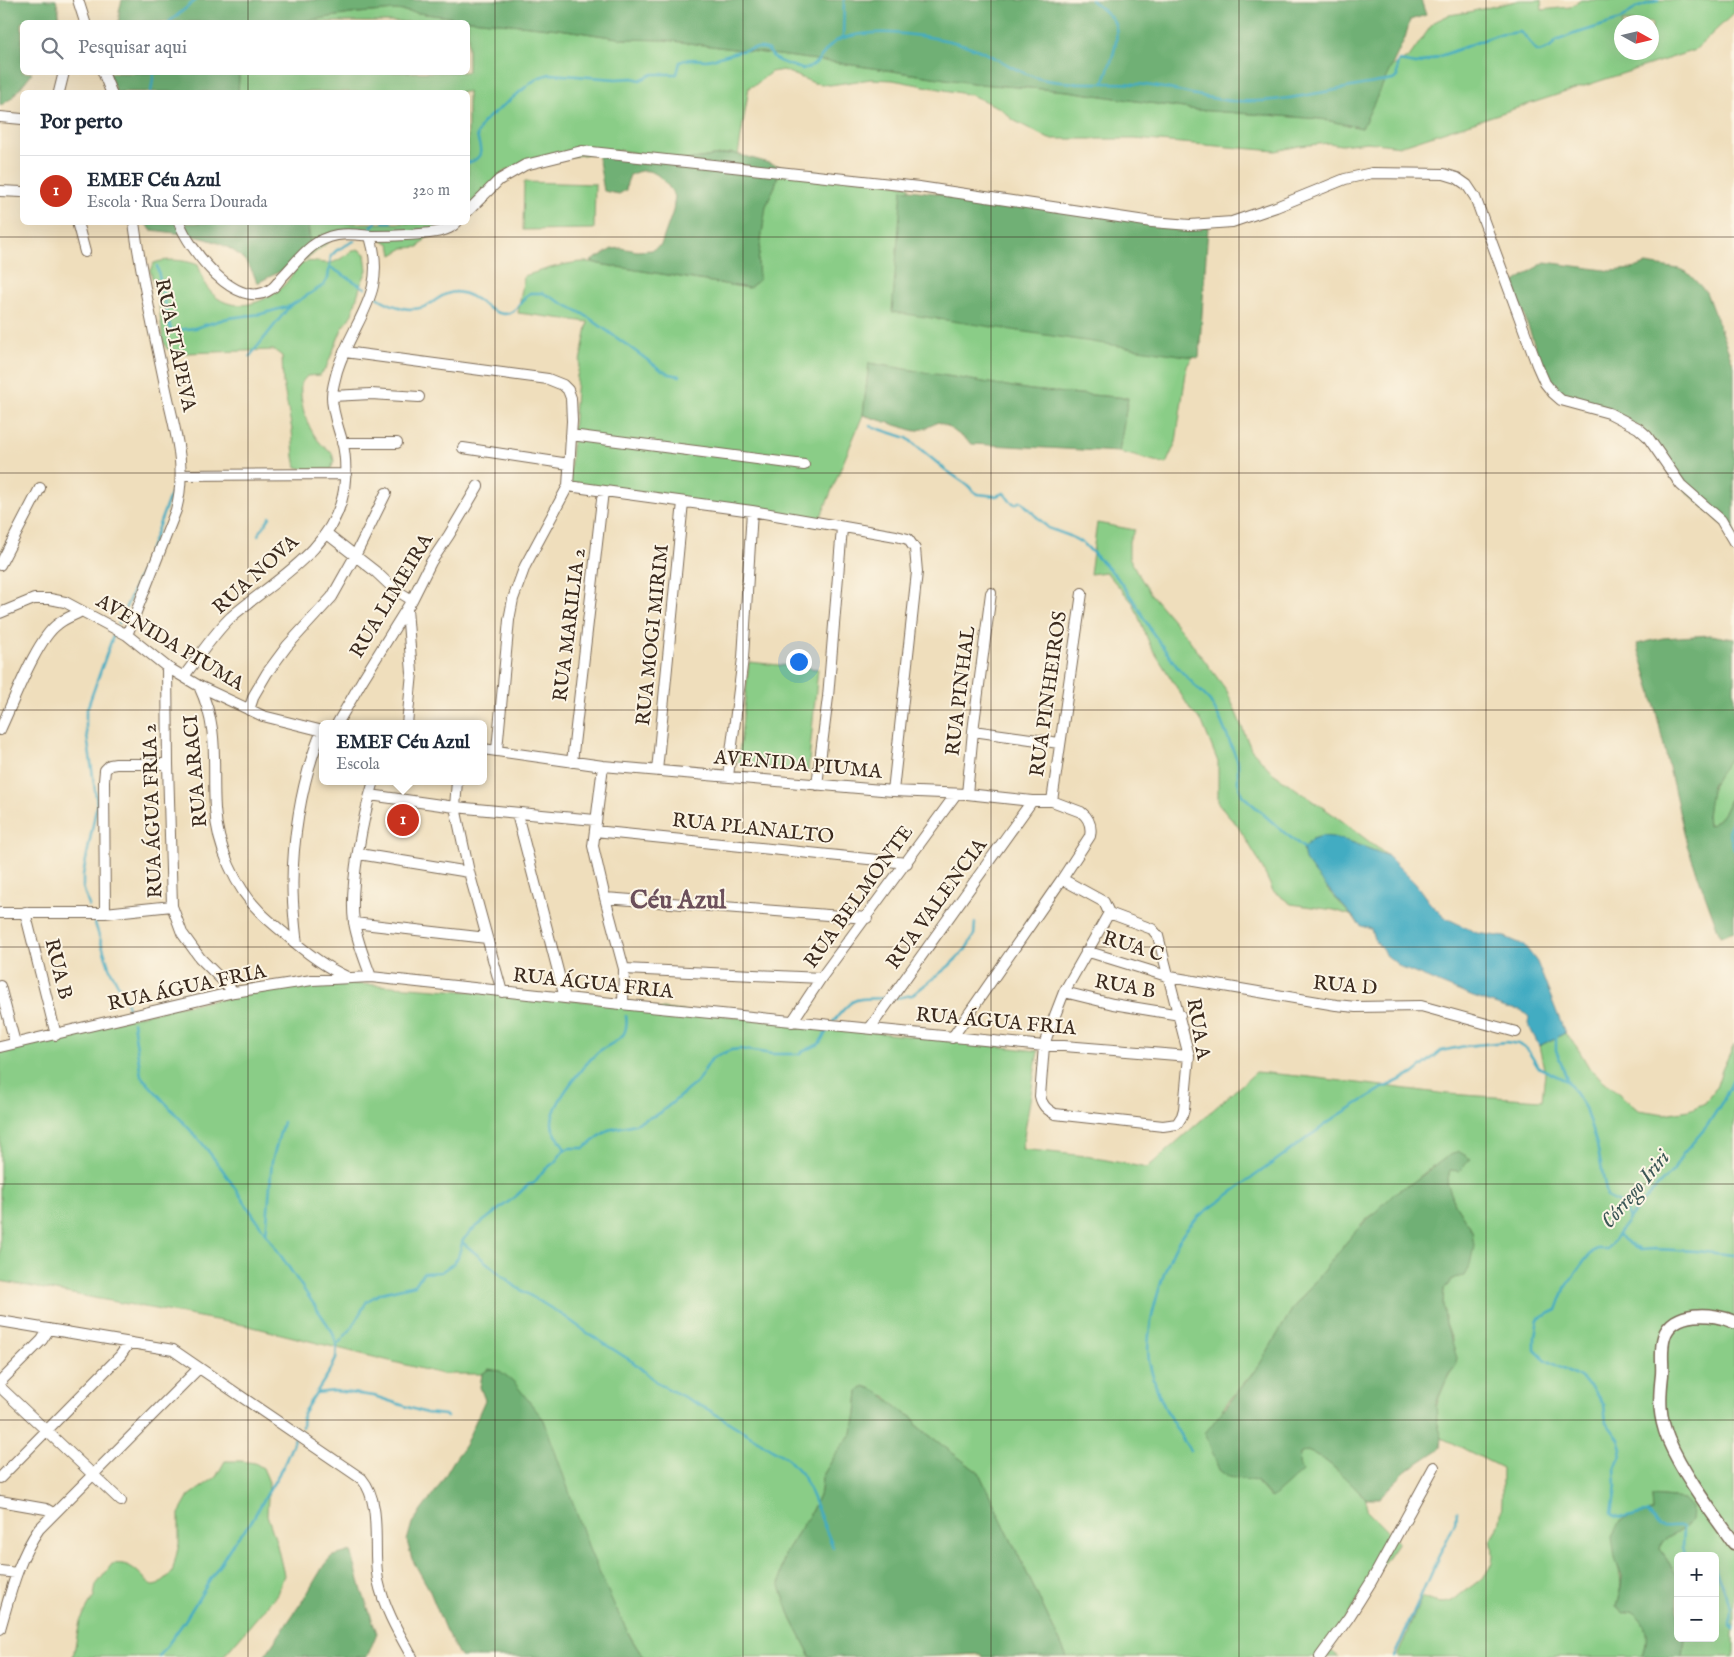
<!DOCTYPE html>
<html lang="pt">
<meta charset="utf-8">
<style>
:root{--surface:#fff;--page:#f2f2f3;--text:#1f2937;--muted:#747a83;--line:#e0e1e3;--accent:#c8321e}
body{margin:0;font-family:"IM FELL English",serif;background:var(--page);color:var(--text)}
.controls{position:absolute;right:15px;bottom:15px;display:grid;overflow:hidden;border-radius:8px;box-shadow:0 5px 20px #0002}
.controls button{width:45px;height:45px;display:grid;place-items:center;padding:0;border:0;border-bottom:1px solid var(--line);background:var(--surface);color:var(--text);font:25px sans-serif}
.compass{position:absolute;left:1614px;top:15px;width:45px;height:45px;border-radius:50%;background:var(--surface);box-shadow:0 5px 20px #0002;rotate:98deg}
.you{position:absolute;left:798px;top:661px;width:18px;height:18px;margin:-12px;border:4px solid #fff;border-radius:50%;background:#1a73e8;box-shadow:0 0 0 8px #1a73e833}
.badge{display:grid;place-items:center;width:32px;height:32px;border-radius:50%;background:var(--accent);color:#fff;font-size:16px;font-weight:700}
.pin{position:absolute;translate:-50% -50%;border:2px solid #fff;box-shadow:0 1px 5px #0006}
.popup{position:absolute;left:319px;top:720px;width:168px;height:65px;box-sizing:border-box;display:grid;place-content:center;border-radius:8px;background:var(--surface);filter:drop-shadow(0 1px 4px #0005);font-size:16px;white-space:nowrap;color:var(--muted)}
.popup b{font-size:19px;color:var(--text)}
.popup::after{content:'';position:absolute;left:50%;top:100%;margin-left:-10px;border:10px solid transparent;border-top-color:var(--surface)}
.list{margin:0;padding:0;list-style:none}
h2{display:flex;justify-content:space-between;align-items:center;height:65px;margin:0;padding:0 20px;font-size:21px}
h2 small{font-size:16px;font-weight:400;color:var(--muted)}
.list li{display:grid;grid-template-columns:32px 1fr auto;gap:15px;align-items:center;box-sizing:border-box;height:70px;padding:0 20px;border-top:1px solid var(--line)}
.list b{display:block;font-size:19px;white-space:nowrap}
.list p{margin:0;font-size:16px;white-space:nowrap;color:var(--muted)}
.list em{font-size:16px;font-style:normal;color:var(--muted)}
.icon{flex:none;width:28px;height:28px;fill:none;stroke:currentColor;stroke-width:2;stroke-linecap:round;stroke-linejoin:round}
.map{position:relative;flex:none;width:1734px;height:1657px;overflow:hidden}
.search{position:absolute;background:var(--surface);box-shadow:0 5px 20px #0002;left:20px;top:20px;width:450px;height:55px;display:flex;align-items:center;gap:12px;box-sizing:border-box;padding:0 18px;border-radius:8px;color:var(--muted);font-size:19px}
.panel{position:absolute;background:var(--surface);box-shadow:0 5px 20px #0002;left:20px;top:90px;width:450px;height:135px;border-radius:8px}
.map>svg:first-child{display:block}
.green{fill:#8acd87;stroke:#627c52;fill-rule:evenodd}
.forest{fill:#6fb074;stroke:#556d49}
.water{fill:#42acc2;stroke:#3e6b70}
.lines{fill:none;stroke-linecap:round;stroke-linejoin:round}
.stream{stroke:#42acc2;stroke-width:2.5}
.minor-casing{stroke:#7a6955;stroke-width:12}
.tertiary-casing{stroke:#7a6955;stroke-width:15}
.minor{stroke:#fff;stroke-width:10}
.tertiary{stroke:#fff;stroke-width:12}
.grid{fill:none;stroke:#3b2a1e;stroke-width:1;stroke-opacity:0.55}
.labels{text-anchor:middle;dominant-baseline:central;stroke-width:4;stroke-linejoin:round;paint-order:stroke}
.street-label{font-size:20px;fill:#3b2a1e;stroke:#fcf5e5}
.water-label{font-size:21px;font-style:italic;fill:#3d5857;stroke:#fcf5e5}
.district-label{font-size:25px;font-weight:bold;fill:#6c505b;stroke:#fcf5e5}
</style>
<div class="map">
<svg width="1734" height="1657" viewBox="0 0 1734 1657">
<rect width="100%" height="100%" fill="#fcf5e5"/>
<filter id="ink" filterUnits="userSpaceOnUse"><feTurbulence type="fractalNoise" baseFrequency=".02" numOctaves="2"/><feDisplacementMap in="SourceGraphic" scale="10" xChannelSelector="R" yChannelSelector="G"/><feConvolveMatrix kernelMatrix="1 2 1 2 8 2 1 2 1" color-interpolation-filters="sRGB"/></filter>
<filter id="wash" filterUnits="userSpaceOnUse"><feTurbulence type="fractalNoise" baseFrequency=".0096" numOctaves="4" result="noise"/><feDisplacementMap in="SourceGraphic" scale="20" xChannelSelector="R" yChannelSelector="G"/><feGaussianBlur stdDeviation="1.12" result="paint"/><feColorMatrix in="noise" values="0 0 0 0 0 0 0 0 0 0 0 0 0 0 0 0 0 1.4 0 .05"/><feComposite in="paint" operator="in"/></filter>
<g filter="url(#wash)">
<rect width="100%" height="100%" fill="#efdebc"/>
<path class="green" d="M1520 0H1541L1542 10 1570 7 1581 0H1734V13L1695 50 1400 146 1367 142 1341 145 1329 143 1299 146 1276 151 1135 139H1049L1013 120 1000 108 971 95 893 80 871 79 830 85 814 83 783 70 771 72 755 85 749 87 738 155 733 153 680 161 619 150 524 163 504 171 485 195 468 209V92H238L239 77 238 73 468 72V22H297L358 13 396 10 471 20 559 29 624 39 666 40 839 63 979 84 1068 91 1197 110 1321 119 1362 128C1370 108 1382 89 1389 68L1409 57 1434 22 1449 15 1469 12ZM1622 22H1652V52H1622Z
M780 166 909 186 917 308 939 320 958 314 1024 328 1202 342 1187 366 1176 442 1166 464 1119 452 1128 398 1031 390 869 363 863 415 817 526 687 503 569 488 577 376 588 322 518 313 524 276C544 270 580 257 599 264L749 288 759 280 758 261 766 206 775 186Z
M524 182 595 184 594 229 523 230Z
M308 223H447L433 229 419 247 404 248 392 255 390 244 360 228 349 234 332 239 311 256Z
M358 249 365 254 367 270 360 287 352 314 342 329 326 368 320 375 307 376 301 383C299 408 310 439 332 453L334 461 331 469H304L296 467 294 457 292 430 283 383 282 356 274 350 185 353 167 349 163 341 159 305 150 270 154 263C167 258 186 260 198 265 202 274 203 283 209 290 229 315 263 305 283 286 290 280 295 267 303 263 312 259 321 264 330 263 339 262 348 252 358 249Z
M1097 523 1135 530 1129 541V557L1137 572 1150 593 1188 638 1227 691 1251 749 1273 773 1341 820 1388 856 1351 842 1327 889 1361 926 1350 915 1334 910 1291 904 1273 891 1258 859 1237 825 1218 803V762L1202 722 1192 712 1150 645 1133 603 1106 572 1090 574Z
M749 662 818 669 808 772 738 764Z
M1734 752C1734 777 1734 816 1708 826 1705 793 1715 777 1734 752Z
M322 982C561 994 800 1024 1038 1051L1022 1149 1086 1156 1147 1168 1256 1072 1309 1077 1448 1094 1542 1100 1545 1073 1539 1046 1565 1033 1577 1047 1590 1069 1638 1110 1665 1114 1689 1110 1705 1103 1716 1088 1722 1070 1734 1044V1657H1683L1685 1638H1715V1556H1678V1577L1660 1549 1662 1542 1684 1528V1499L1652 1496 1653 1512 1638 1514 1615 1558C1623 1580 1622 1584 1616 1607L1623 1613 1631 1611C1650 1623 1648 1638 1643 1657H1397L1422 1597C1429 1600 1440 1605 1449 1602 1454 1601 1460 1594 1465 1591 1486 1576 1498 1568 1491 1540 1506 1522 1501 1491 1502 1468L1442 1438C1435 1416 1433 1410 1443 1388 1446 1380 1449 1374 1455 1367L1452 1340 1446 1324 1443 1304 1444 1289 1454 1278 1472 1231 1455 1204 1447 1183 1450 1169 1471 1159 1433 1166 1367 1219 1354 1233 1293 1308 1260 1364 1222 1409 1256 1481 1271 1498 1299 1464 1300 1454 1307 1451C1331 1459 1347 1482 1366 1498V1510L1398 1542 1326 1647 1339 1657H1067L979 1473 917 1426 914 1418 895 1407 886 1396 858 1391 856 1414 852 1433 839 1449 822 1477 821 1491 810 1514 784 1555 781 1572V1586L791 1618 811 1657H643C598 1588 568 1498 544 1420L528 1402 489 1369 482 1374H442L249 1326 0 1281V1051L174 1007Z
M225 1461H241L255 1463 263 1468 269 1482 267 1515 276 1541 284 1575 277 1594 223 1657H73L80 1621 94 1596 96 1585 112 1564C133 1561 138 1574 153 1586L158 1585 172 1573 179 1544V1514L189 1496 216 1477Z"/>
<path class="forest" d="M0 0H56L59 13 57 22H22V72L32 73 12 98 0 106Z
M122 0H1421L1426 15 1410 20 1405 38 1362 128 1321 119 1197 110 1068 91 979 84 839 63 666 40 624 39 559 29 471 20 396 10 358 13 297 22H119V11Z
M109 73H238L239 77 238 92H116Z
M597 149 680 161 733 153 780 166 775 186 766 206 758 261 759 280 749 288 599 264 591 261 612 249 621 248 637 251 652 250 661 245 673 211 675 196C663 178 652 163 630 175L627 183 626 190 619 194 604 191Z
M902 189 1208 227 1199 358 892 312Z
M145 223H308L311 256 257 283C244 238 191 235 151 230Z
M1545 262 1612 271 1632 269 1646 264 1679 269 1687 272 1706 292 1734 366V535L1687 492 1637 425 1551 392 1513 283Z
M869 363 1031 390 1128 398 1119 452 972 444 947 426 938 422 926 428 915 431 863 415Z
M1710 635 1734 639V752L1712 785 1707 815 1708 826C1724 820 1729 803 1734 788V931L1720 936 1687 845 1651 690 1637 644 1663 638Z
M1458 1151 1471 1159 1459 1171 1450 1170 1447 1183 1455 1204 1472 1231 1474 1246 1470 1265 1464 1276 1454 1278 1444 1289 1443 1304 1446 1324 1457 1358 1455 1367 1449 1374 1436 1403 1437 1421 1442 1438 1441 1448 1406 1471 1379 1498H1366C1347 1482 1331 1459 1307 1451L1300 1454 1299 1464 1302 1471 1272 1498 1256 1481 1228 1477 1219 1470 1205 1433 1260 1364 1293 1308 1354 1233 1396 1192 1415 1181 1445 1158Z
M489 1369 500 1371 513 1381 544 1420 591 1554 617 1611 632 1640 643 1657H460L445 1629 429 1589 412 1559 407 1541 412 1523 438 1488 453 1462 465 1445 485 1400 480 1387 482 1374Z
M864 1386C888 1393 892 1408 914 1418L917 1426 979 1473 1067 1657H983L981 1654 919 1657H811L791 1618 780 1586 781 1572 784 1555 810 1514 821 1491 822 1477 839 1449 852 1433 856 1414 858 1391Z
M1652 1496 1684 1499 1692 1508 1691 1520 1684 1528 1662 1542 1660 1549 1678 1577V1638H1685L1683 1657H1643C1648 1638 1650 1623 1631 1611L1623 1613 1616 1607 1621 1587 1622 1576 1615 1558 1612 1537 1620 1521 1638 1514 1653 1512Z
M351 1551 362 1591 377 1633 367 1657H264L305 1597 324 1565 331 1557Z"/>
<path class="water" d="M1322 836 1333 837 1351 842 1388 856 1415 883 1429 902 1444 917 1477 933 1505 937 1524 945 1537 962 1565 1033 1539 1046 1528 1024 1529 1017 1521 1010 1506 1008 1473 997 1402 968 1386 955 1374 939 1371 929 1361 926 1316 875 1305 860 1303 849 1312 839Z"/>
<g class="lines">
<path class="stream" d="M1091 0C1098 6 1106 12 1112 19 1124 34 1109 67 1103 83
M169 22 196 0
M843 38 844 0
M151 92 154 72
M468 163C487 156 479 148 477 135L483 122 532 82 540 77 550 74 616 79 633 78 640 80 653 74H677L680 62C689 57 696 60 706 60 719 59 753 44 766 49 771 51 772 58 777 60 784 64 794 66 802 69 818 69 823 49 836 41 849 34 876 32 891 33 919 35 951 39 976 49 999 58 1017 73 1041 79 1072 86 1104 81 1135 84 1168 86 1199 98 1232 101 1286 104 1340 87 1393 80L1397 77V65L1399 61 1416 64 1427 61 1497 35 1520 32 1526 37 1535 50 1539 52 1550 48 1556 41 1571 35 1620 20 1636 8 1659 0
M383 222H391
M369 229 376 222
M157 266 171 331
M330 267 365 288
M377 297C391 306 412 314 428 305 437 300 445 292 456 292 476 293 489 314 504 314 517 314 521 299 530 293H543L585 315 660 369 670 374 680 376
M168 331 195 328 228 318 261 314 290 306 324 285 328 278 331 256 337 250 354 241
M250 356 289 307
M870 426 907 438 947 471 966 484 977 494 996 496 1004 493 1010 501 1015 504 1021 501 1048 528 1070 536 1084 544 1116 576 1134 601 1152 632 1178 668 1210 701 1220 719 1238 762V782L1242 795 1280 829 1305 849
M258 535 270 517
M119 623 145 563 176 479
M1734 815 1729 830 1734 849
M89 906 83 887V875L97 804 86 729V712L113 636
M94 920 109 967 125 998 129 1010
M896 998 912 995 949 966 966 949 974 935 975 923
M133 1022 141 1076 202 1143 222 1169 332 1331 337 1345 336 1359 330 1371 303 1413 302 1427
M833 1022C856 993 854 1000 888 998
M1556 1036V1050L1568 1082 1585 1108 1597 1145 1607 1196C1612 1202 1617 1200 1622 1205 1626 1208 1628 1216 1629 1220
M1729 1089 1734 1090
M565 1150C562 1139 552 1135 552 1123 552 1103 583 1066 598 1052 605 1046 617 1043 623 1035 627 1029 627 1022 626 1016
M266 1235 272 1161 283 1122
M1618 1235 1634 1247 1641 1250 1654 1249 1696 1251 1734 1255
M462 1242 516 1287 564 1316 589 1334 633 1362 659 1384 709 1410 788 1459 804 1477 833 1547
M337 1345 351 1329 367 1301 381 1293 415 1285 423 1273 441 1272 454 1263 458 1257 463 1240 471 1231 516 1196 528 1185 534 1183 543 1171 555 1162 564 1150 570 1148H584L608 1130 635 1124 660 1113 697 1082 712 1058 731 1050 740 1049 772 1054H798L819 1044 829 1028
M316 1393 335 1391 374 1396 426 1413 445 1415 447 1417
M1190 1450C1171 1422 1155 1394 1149 1360 1144 1329 1165 1260 1183 1234 1187 1228 1193 1223 1198 1217L1336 1117 1383 1088 1413 1074 1441 1051 1465 1046 1506 1042 1518 1044 1527 1049 1538 1067 1567 1081
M1685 1556 1682 1548 1683 1527C1675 1523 1663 1530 1656 1523 1653 1520 1651 1516 1648 1513 1637 1512 1622 1523 1612 1514L1616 1485 1615 1468 1620 1458 1622 1449 1619 1439 1606 1422 1604 1405 1590 1386 1580 1378 1544 1359 1535 1350V1336L1538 1319 1557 1310 1566 1286 1589 1255 1597 1249H1607L1642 1202 1673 1171 1683 1154 1707 1126 1724 1099 1734 1078
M1692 1556 1697 1553 1705 1556
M1715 1569 1731 1608 1730 1625 1734 1629
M159 1657 184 1622 233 1543 251 1522 284 1465 295 1438
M1394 1657 1432 1570 1455 1523 1456 1511"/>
</g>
</g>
<g filter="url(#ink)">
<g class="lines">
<defs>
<path id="minor" d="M78 0 85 22
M103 72 111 92
M59 92 64 72
M0 117 22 119
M0 191 22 192
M468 211 499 180 525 165 582 151 919 187 1152 222 1190 225 1232 222 1276 207 1345 179 1372 173 1444 174 1457 178 1467 185 1475 197 1537 365 1545 383 1553 393 1561 400 1609 413 1638 428 1647 436 1681 485 1721 520 1734 542
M77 222 85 252
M179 222C189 249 237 313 271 289 275 287 278 282 281 278 299 260 310 240 337 235 349 233 360 235 372 236 388 236 434 235 447 229 451 228 454 225 457 222
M345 352 548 379 563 385 568 390 571 398 572 421 568 486 525 566 513 599 509 620 497 750
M332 396 371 394 419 397
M571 435 804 465
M342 443H397
M463 448 569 464
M182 475 346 474
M568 486 752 511 896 536 908 539 915 549 917 572 893 791
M326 533 376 572 394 589 412 600
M0 565 40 488
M0 613 34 599H50L65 602 127 635 167 667 199 686 263 716 323 731
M127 635 176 510C188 465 174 429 165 385 154 331 141 277 134 222
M167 667 168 764 172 906 182 933 200 958 234 992
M184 676C199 657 213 634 231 617 273 581 334 550 344 490 346 474 346 456 342 441 338 426 332 412 332 397 332 388 335 380 337 371 353 319 388 295 370 236
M199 686C220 731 212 762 215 809 217 846 235 888 262 914 269 921 277 927 285 934 304 951 323 966 347 977
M249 710 254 695 267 673 287 646 332 597 355 556 386 493
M337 724 363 679 412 600 431 562 449 535 478 486
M407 724 412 673 407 609
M0 730C12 705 37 638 58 624 65 618 75 615 82 611
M973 731 1059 743
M483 749 603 766 893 791 967 794 1032 801H1052L1081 812C1089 818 1092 826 1090 836L1062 879 952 1038
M572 762 603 491
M603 766 593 846 605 898 624 969 623 1004
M657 771 683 502
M728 776 743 658 752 511
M457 781 455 807 469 872 502 992
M817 785 828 697 842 528
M967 794 973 731 991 593
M370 795 455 807 595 820
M1052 801 1082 593
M517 814 565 998
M595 831 907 863
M359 854 469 872
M1062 879 1104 902 1109 913 1152 929 1158 936 1189 1056 1184 1109 1182 1116 1177 1124 1163 1126 1055 1114C1046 1109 1042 1105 1040 1096L1044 1046 1047 1036 1064 992 1109 913
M605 898 867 918
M25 912 56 1035
M0 913H105L172 906
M105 913 104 781 105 770 110 765 116 764H168
M354 923 487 938
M297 944C295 930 294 916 293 902 290 850 301 779 322 731
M1086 951 1170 977 1336 1005 1356 1007 1421 1006 1516 1032
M624 969 821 978
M371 977C365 960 357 941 354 922 349 887 363 816 374 781
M0 986 15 1043
M1064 992 1113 1004 1180 1015
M792 1022 821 978 956 794
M870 1028 1032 801
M0 1047 234 992 312 980 371 977C595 1002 820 1025 1044 1046H1064L1189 1056
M0 1321 173 1350 362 1479C383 1504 372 1549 378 1580 384 1608 398 1632 412 1657
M0 1382 42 1340 49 1329
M0 1387 121 1501
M0 1478 120 1356 129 1343
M0 1501 46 1509 53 1513
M0 1571 17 1573
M0 1629C10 1595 18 1559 39 1529L199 1368
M1320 1657 1349 1617 1371 1582 1434 1467"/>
<path id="tertiary" d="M1734 1322C1713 1312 1672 1310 1664 1337 1660 1350 1663 1363 1662 1375 1659 1400 1659 1416 1668 1439 1684 1476 1711 1511 1734 1543"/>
</defs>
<use href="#minor" class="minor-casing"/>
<use href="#tertiary" class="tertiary-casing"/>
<use href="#minor" class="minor"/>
<use href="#tertiary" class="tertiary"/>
</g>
</g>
<path class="grid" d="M248 0V22M495 0V1657M743 0V1657M991 0V1657M1239 0V1657M1486 0V1657M248 72V92M248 222V1657M0 237H1734M0 473H1734M0 710H1734M0 947H1734M0 1184H1734M0 1420H1734"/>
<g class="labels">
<g class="street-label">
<text transform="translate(175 345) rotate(78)">RUA ITAPEVA</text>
<text transform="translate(256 575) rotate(-42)">RUA NOVA</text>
<text transform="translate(392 596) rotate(-59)">RUA LIMEIRA</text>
<text transform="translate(570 625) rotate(-83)">RUA MARILIA 2</text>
<text transform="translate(653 635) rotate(-84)">RUA MOGI MIRIM</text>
<text transform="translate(170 643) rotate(31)">AVENIDA PIUMA</text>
<text transform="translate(961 691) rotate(-83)">RUA PINHAL</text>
<text transform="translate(1049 694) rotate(-82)">RUA PINHEIROS</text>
<text transform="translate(798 765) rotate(5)">AVENIDA PIUMA</text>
<text transform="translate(196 771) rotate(-95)">RUA ARACI</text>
<text transform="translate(153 811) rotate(-92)">RUA ÁGUA FRIA 2</text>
<text transform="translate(753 829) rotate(6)">RUA PLANALTO</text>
<text transform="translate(859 897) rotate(-54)">RUA BELMONTE</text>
<text transform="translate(937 904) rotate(-54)">RUA VALENCIA</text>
<text transform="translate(1133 947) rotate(17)">RUA C</text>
<text transform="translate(58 969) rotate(76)">RUA B</text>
<text transform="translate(593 984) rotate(6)">RUA ÁGUA FRIA</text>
<text transform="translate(1345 986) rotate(5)">RUA D</text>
<text transform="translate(1125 987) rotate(10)">RUA B</text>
<text transform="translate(187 988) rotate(-12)">RUA ÁGUA FRIA</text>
<text transform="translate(996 1022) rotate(5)">RUA ÁGUA FRIA</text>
<text transform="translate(1198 1029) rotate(80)">RUA A</text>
</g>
<g class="water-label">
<text transform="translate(1636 1190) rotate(-50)">Córrego Iriri</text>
</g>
<g class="district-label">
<text x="678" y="901">Céu Azul</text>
</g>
</g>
</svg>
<div class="controls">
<button>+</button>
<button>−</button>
</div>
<svg class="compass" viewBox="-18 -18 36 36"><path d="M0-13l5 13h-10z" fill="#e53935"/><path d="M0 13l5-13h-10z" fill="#747a83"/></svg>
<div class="you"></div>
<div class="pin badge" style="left:403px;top:820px">1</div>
<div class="popup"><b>EMEF Céu Azul</b>Escola</div>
<div class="search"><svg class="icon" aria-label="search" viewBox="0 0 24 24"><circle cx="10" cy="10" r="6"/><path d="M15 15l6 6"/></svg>Pesquisar aqui</div>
<section class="panel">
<h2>Por perto<small></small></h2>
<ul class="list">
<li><span class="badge">1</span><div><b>EMEF Céu Azul</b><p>Escola · Rua Serra Dourada</p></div><em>320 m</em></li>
</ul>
</section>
</div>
